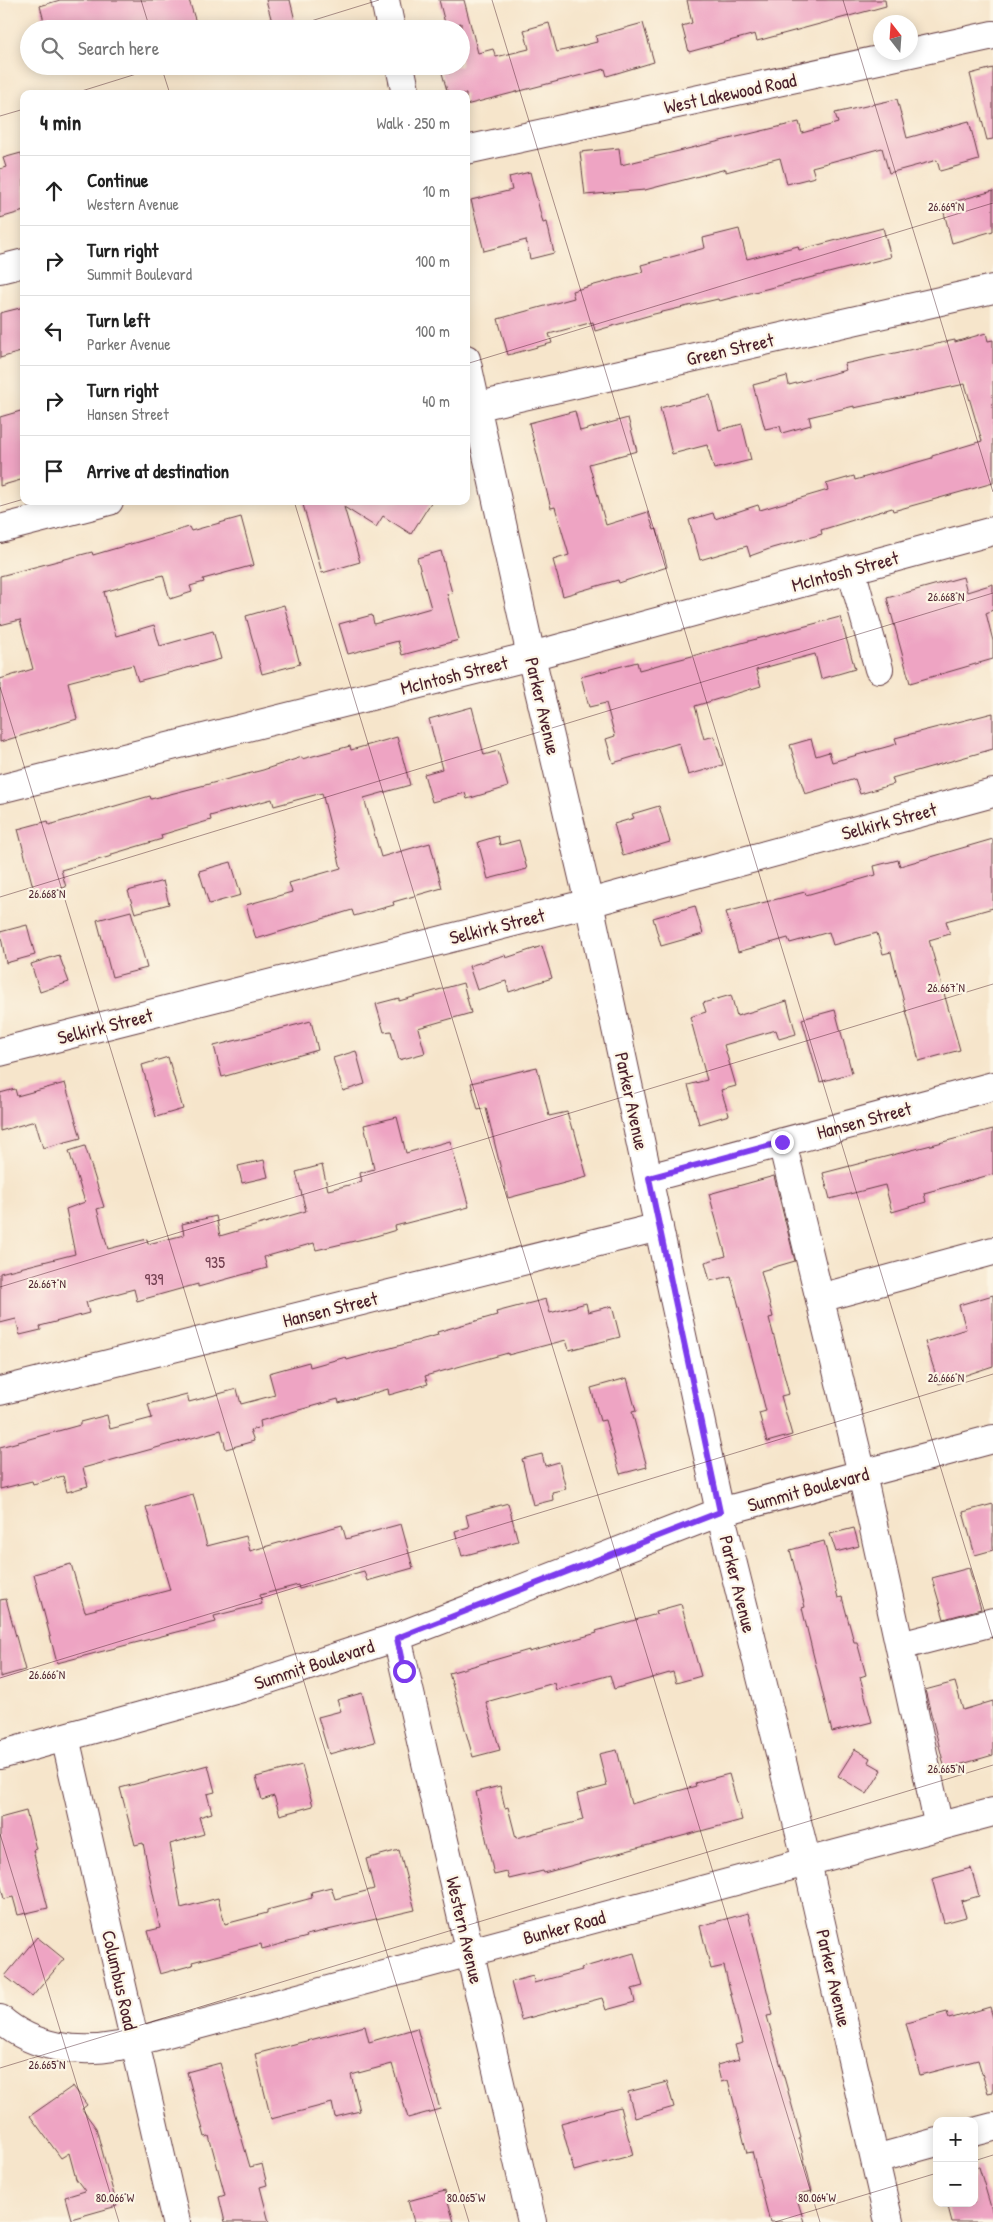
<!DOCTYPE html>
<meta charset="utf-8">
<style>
:root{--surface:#fff;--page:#f2f2f2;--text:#222;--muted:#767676;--line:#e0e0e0}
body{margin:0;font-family:"Patrick Hand",sans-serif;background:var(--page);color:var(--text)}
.controls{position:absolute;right:15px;bottom:15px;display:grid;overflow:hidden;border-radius:10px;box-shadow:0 2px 12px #0003}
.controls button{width:45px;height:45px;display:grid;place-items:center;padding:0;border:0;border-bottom:1px solid var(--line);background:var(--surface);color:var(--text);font:25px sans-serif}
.compass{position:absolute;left:873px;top:15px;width:45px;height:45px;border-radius:50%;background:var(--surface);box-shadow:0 2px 12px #0003;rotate:343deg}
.stop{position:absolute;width:15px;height:15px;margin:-11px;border:4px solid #7c3aed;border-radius:50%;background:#fff}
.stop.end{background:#7c3aed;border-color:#fff;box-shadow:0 1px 5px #0008}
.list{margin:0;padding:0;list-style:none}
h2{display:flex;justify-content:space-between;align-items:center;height:65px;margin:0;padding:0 20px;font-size:21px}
h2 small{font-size:16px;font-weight:400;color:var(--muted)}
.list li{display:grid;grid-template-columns:32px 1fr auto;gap:15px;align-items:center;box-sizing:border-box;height:70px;padding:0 20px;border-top:1px solid var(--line)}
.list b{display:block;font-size:19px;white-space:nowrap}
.list p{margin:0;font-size:16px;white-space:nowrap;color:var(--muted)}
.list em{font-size:16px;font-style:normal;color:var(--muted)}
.icon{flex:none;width:28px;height:28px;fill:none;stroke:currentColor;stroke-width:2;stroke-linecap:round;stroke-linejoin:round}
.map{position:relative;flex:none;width:993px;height:2222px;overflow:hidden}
.search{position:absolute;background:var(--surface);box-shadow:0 2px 12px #0003;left:20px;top:20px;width:450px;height:55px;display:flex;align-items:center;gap:12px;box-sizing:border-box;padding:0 18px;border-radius:28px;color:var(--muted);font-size:19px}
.panel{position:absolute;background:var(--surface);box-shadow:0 2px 12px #0003;left:20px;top:90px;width:450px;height:415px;border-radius:10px}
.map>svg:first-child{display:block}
.building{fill:#eea4c3}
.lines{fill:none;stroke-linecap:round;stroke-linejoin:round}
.minor-casing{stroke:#643d43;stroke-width:30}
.minor{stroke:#fff;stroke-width:28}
.route{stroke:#7c3aed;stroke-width:6}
.ticks{fill:none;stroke:#4a1f2b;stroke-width:1;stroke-opacity:0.45}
.labels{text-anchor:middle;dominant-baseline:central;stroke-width:4.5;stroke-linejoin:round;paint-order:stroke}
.number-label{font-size:16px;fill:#734051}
.street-label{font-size:19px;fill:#4a1f2b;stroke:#fcf5e5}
.ticks-label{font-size:12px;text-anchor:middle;fill:#4a1f2b;stroke:#fcf5e5;stroke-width:4.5;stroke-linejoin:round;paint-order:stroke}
</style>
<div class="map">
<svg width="993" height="2222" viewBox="0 0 993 2222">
<rect width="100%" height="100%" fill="#fcf5e5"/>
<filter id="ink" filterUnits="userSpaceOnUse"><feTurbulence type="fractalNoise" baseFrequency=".02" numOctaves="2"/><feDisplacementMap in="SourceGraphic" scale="10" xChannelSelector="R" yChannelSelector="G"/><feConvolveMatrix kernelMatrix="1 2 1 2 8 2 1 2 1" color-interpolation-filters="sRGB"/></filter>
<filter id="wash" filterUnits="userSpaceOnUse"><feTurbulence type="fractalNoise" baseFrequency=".0096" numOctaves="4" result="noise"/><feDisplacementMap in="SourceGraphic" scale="20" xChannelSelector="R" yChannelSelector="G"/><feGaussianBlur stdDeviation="1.12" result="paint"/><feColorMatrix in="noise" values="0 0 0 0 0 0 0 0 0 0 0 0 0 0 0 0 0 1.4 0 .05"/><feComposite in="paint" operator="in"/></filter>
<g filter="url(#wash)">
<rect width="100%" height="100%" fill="#f6e5cb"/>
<g id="blocks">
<path class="building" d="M60 0H189L198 29H46L40 6Z
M266 0H290L297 29H274Z
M439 0H464L478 53 493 49 496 57 529 49 524 30 549 23 557 52 597 42 596 36 643 23 654 62 607 76 605 69 466 105V94H448L440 66H461V23L446 27Z
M687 0H885L886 6 757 41 755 34 689 52 682 26 692 23Z
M993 68V139L987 140 970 74Z
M897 99 907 138 969 121 979 160 940 171 937 160 889 173 882 148 812 167 815 177 787 184 780 158 726 172V169L645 190 585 195 580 152 619 148 621 165 799 122 802 133 838 123 835 113Z
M21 153 24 162V211L0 218V169L6 167 3 158Z
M530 172 543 223 547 222 554 253 530 259 526 240 484 251 471 200 512 190 509 177Z
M993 191V231L952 243 942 205Z
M883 228 891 257 719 301 718 299 654 314 595 331 593 322 549 334 552 343 508 355 498 319 574 298 572 291 643 272 641 265 705 248 703 238 739 229 747 259 798 246 799 250Z
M24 307V351L0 358V313Z
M986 333 988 341 993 340V483L893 511 892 508 821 530 822 534 772 548 750 556 747 546 700 560 689 520 713 513 715 519 758 505 760 510 828 490 826 484 854 476 855 480 932 458V456L982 441 965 384 854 408V406L809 417 811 425 782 433 780 426 765 429 753 385 787 376 789 385 846 370 844 364 955 340V342Z
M710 395 719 430 742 424 751 460 714 469 707 445 672 454 660 408Z
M24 410V479L0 486V417Z
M575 411 580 431 628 418 637 451 589 464 606 525 648 512 654 530 657 529 667 567 619 583 618 580 563 596 553 560 569 555 555 507 551 508 529 423Z
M302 501H432L411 534 383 516 376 527 344 507 360 562 322 573Z
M241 517 254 565 203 579 204 582 190 586 192 592 170 599 163 575 104 592 116 636 154 625 160 646 213 631 221 659 138 681 133 665 68 682 77 719 0 742V679L33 669 20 620 0 625V576L92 552 93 555 189 527 191 531Z
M441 551 452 593 447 594 459 640 402 655 398 641 348 654 339 624 372 615 374 624 431 608 417 558Z
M963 577 967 592 993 584V610L986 613 993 641V659L910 683 887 598Z
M284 605 300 664 262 674 246 616Z
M840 617 855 669 821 679 815 654 756 670 761 686 695 706 704 739 714 736 723 765 688 775 679 743 613 763 606 739 615 736 606 703 589 707 581 677 637 662 639 670Z
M472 707 484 755 498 751 508 787 467 799 465 793 432 802 424 774 442 769 429 719Z
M993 713V749L892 778 894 784 860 794 855 779 805 794 790 745 811 739 816 756 829 752 832 762 897 744 895 738Z
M397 737 410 785 364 798 381 857 430 843 442 888 393 902 394 905 354 916 352 910 256 939 246 905 292 892 289 883 341 868 322 793 274 806 272 799 210 816 211 820 161 835 162 839 112 854V856L61 870 66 887 35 895 18 829 48 821 49 825 150 796 151 799 263 770 302 757V759L350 746 351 750Z
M659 806 670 842 623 856 614 824 634 818 632 814Z
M498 836 500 845 519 840 527 869 488 879 478 842Z
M993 839V908L946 921 950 934 929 940 960 1050 919 1061 891 952 883 954 877 933 833 945 829 932 790 943 788 938 738 952 726 912 805 892 806 895 876 875 874 866 898 860 900 866Z
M231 862 241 895 209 904 199 871Z
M163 881 169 904 135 913 128 891Z
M695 906 703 934 661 946 653 918Z
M131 911 147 968 112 977 97 920Z
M27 925 35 955 6 963 0 932Z
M542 946 552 978 509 992 506 981 477 990 469 966 505 955 506 958Z
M59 955 69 982 40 992 31 964Z
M463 983 471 1013 418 1028 425 1053 399 1060 391 1031 384 1032 376 1004 399 998V1001Z
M731 995 737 1016 787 1001 796 1034 779 1039 776 1030 724 1045 736 1086 721 1090 729 1115 699 1124 688 1085 707 1080 690 1017 706 1012 703 1003Z
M835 1010 852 1073 820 1082 802 1019Z
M311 1021 318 1050 222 1077 214 1046Z
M356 1051 365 1084 343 1091 333 1058Z
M168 1057 183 1109 156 1117 142 1065Z
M537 1067 549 1116 567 1112 572 1129H574L587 1177 508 1198 486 1108 478 1110 471 1083Z
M65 1083 81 1138 43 1148 35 1121 0 1131V1093L15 1089 17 1096Z
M397 1117 406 1153 450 1141 469 1207 395 1226 396 1230 376 1236 316 1250 314 1243 264 1257 267 1268 198 1287V1284L137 1301 134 1289 86 1302 89 1313 40 1326 41 1330 20 1335 16 1319 0 1323V1273L75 1254 66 1209 85 1202 69 1151 85 1146 104 1207 97 1209 108 1249 147 1239 148 1244 184 1235 182 1224 216 1216 220 1236 306 1211 296 1172 322 1165 328 1190 362 1182 360 1173 374 1169 364 1125Z
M993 1129V1174L924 1193 926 1202 892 1212 885 1185 830 1199 823 1173Z
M264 1160 268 1177 242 1183 238 1166Z
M774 1176 795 1261 761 1271 773 1317 769 1318 789 1394 781 1396 792 1435 767 1442 759 1413 766 1411 731 1276 710 1281 705 1262 726 1256 709 1194Z
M993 1295V1366L939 1384 925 1342 966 1329 959 1305Z
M546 1299 550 1313 586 1303 588 1312 612 1306 620 1337 569 1350 566 1340 508 1355V1353L425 1376 428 1384 389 1395 388 1389 339 1403 338 1399 260 1421 261 1427 250 1430 254 1441 226 1449 221 1430 83 1468 88 1486 67 1492 63 1476 33 1484 32 1481 0 1489V1447L80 1425V1422L107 1415 110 1429 152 1418 148 1404 187 1394 189 1402 237 1389 241 1404 275 1395 269 1373 309 1362 310 1367 346 1357 347 1360 438 1335 437 1332 497 1315 496 1312Z
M627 1378 636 1411 632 1412 647 1467 620 1474 605 1420 600 1421 591 1388Z
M542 1454 545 1466 559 1462 566 1489 552 1492 553 1500 533 1505 522 1459Z
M193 1494 207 1546 246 1536 250 1551 342 1525 346 1539 401 1524 413 1568 367 1581 364 1571 299 1589 298 1585 260 1595 262 1604 214 1616 216 1622 57 1663 34 1574 71 1564 85 1612 170 1590 146 1507Z
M508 1503 518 1541 462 1556 455 1531 469 1527 466 1515Z
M993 1504V1550L975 1555 963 1512Z
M854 1528 859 1546 836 1552 830 1534Z
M824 1541 838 1598 842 1597 854 1642H857L866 1675 860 1677 872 1722 832 1732 802 1608 805 1607 790 1550Z
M969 1568 981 1609 944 1619 932 1578Z
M6 1599 25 1670 0 1677V1600Z
M681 1604 701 1676 676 1683 673 1672 614 1689 610 1675 556 1690 554 1683 486 1702 500 1750 473 1757 449 1673 529 1650V1652L597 1633 596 1631 657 1614 656 1611Z
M955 1682 963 1710 993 1701V1755L945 1769 925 1690Z
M362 1693 375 1742 329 1754 318 1717 341 1711 337 1700Z
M855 1749 870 1758 868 1762 882 1770 867 1794 838 1776Z
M617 1750 631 1804 696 1786 695 1783 729 1774 742 1820 544 1873 543 1871 509 1879 507 1872 494 1875 476 1792 500 1786 505 1808 508 1807 516 1838 583 1820 577 1794 607 1786 599 1754Z
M208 1765 215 1792 207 1794 212 1813 199 1817 204 1834 170 1844 181 1908 218 1898 225 1924 267 1913V1910L312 1898 311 1892 331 1887 335 1899 374 1889 366 1859 399 1850 415 1910 306 1935 307 1937 262 1949 261 1944 192 1962 193 1965 160 1974 148 1931 160 1928 143 1843 135 1845 120 1788Z
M302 1765 313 1806 280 1815 274 1796 262 1800 256 1777Z
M26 1811 36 1849 33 1850 48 1908 18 1915 13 1897 4 1899 0 1883V1818Z
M971 1868 979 1896 961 1901 966 1917 944 1923 932 1879Z
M748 1913 773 2015 767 2016 801 2138 799 2139 812 2191 796 2195 804 2222H770L752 2152 747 2153 728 2080 721 2082 717 2065 739 2059 735 2045 743 2043 724 1966 711 1969 700 1926Z
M37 1937 64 1959 32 1997 5 1976Z
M634 1953 643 1986 632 1989 635 2002 606 2010 602 1998 521 2020 511 1982 533 1976 534 1983 582 1970 581 1968Z
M990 2007 993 2018V2092L988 2093 978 2060 920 2075 906 2023 947 2012 949 2019Z
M365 2026 369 2042 417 2028 440 2109 408 2118 392 2064 351 2075 360 2111 335 2117 332 2103 271 2119 255 2054Z
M220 2063 250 2167 262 2164 267 2185 260 2187 269 2222H225L219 2197 225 2195 209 2136 205 2137 187 2072Z
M667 2082 674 2107 635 2118 628 2092Z
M73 2086 87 2105 82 2109 96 2128 117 2206 71 2219 65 2197 85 2191 76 2179 69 2153 61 2158 30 2116Z
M620 2107 633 2155 574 2171 561 2123Z
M974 2167H979L993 2214V2222H952L947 2203H974Z
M445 2191 454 2222H414L408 2201Z"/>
</g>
</g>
<g filter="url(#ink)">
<use href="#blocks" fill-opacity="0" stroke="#643d43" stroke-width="1"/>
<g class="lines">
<defs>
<path id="minor" d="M385 0 391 29
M400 66 406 94
M466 150 993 35
M0 269 24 263
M466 359 531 656 589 903 720 1512 807 1862 889 2222
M466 409 993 289
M0 529 109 501
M851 569 879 669
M0 789 531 656 993 531
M0 1052 589 903 993 793
M782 1142 862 1474 939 1827
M649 1178 993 1086
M820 1298 993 1251
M0 1391 659 1227
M397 1637 532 2222
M900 1646 993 1622
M65 1737 176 2222
M0 1755 242 1688 397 1637 720 1512 993 1439
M0 2019C33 2048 78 2054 119 2046L993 1812
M974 2132 993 2127
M875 2159 937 2142"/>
</defs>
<use href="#minor" class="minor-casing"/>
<use href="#minor" class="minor"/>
</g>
</g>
<g class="lines" filter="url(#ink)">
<path class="route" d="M404 1671 397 1638 720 1512 649 1178 782 1142"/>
</g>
<path class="ticks" d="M141 0 150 29M492 0 993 1639M843 0 993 492M285 29 379 0M161 66 170 94M72 94 162 66M0 116 24 109M466 364 993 203M294 501 820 2222M0 506 24 499M0 687 469 2222M0 897 993 593M0 1287 993 984M0 1678 993 1374M0 1834 119 2222M0 2068 993 1765M974 2161 993 2155M775 2222 937 2173"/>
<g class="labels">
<g class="number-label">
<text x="215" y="1262">935</text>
<text x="154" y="1279">939</text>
</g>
<g class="street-label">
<text transform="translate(730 93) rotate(-12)">West Lakewood Road</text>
<text transform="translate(730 349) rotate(-13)">Green Street</text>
<text transform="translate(845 571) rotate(-15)">McIntosh Street</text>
<text transform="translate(454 675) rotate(-14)">McIntosh Street</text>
<text transform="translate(543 706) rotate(77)">Parker Avenue</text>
<text transform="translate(889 821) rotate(-15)">Selkirk Street</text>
<text transform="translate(497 926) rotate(-14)">Selkirk Street</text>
<text transform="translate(105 1026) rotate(-14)">Selkirk Street</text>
<text transform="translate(632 1101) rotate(78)">Parker Avenue</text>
<text transform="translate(864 1120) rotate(-15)">Hansen Street</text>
<text transform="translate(330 1309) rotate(-14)">Hansen Street</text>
<text transform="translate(808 1489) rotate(-15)">Summit Boulevard</text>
<text transform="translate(738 1584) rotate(76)">Parker Avenue</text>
<text transform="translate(314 1664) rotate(-18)">Summit Boulevard</text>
<text transform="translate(564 1927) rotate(-15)">Bunker Road</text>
<text transform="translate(465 1930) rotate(77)">Western Avenue</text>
<text transform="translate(834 1978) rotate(77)">Parker Avenue</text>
<text transform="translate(120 1980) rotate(77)">Columbus Road</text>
</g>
</g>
<g class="ticks-label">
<text x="946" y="211">26.669°N</text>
<text x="946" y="601">26.668°N</text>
<text x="47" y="898">26.668°N</text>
<text x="946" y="992">26.667°N</text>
<text x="47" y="1288">26.667°N</text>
<text x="946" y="1382">26.666°N</text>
<text x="47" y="1679">26.666°N</text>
<text x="946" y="1773">26.665°N</text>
<text x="47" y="2069">26.665°N</text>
<text x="115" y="2202">80.066°W</text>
<text x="466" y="2202">80.065°W</text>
<text x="817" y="2202">80.064°W</text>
</g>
</svg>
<div class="controls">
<button>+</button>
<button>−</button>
</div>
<svg class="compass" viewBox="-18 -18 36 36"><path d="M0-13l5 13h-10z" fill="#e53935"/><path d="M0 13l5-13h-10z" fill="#767676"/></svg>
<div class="stop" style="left:404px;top:1671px"></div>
<div class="stop end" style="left:782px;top:1142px"></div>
<div class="search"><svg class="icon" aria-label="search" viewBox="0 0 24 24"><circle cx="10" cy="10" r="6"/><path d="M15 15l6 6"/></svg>Search here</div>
<section class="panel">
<h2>4 min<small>Walk · 250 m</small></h2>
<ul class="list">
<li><svg class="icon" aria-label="ahead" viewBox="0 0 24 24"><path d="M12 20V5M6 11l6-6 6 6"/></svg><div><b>Continue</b><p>Western Avenue</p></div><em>10 m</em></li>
<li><svg class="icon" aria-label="right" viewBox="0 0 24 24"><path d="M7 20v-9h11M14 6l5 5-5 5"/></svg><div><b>Turn right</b><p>Summit Boulevard</p></div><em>100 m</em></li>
<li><svg class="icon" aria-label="left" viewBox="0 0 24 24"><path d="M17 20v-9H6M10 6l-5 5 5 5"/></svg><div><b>Turn left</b><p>Parker Avenue</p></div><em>100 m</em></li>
<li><svg class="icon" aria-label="right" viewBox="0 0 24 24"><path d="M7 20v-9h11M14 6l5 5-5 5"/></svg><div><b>Turn right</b><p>Hansen Street</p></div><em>40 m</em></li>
<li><svg class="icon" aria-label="arrive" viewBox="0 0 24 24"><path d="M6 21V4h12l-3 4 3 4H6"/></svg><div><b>Arrive at destination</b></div></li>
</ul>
</section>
</div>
